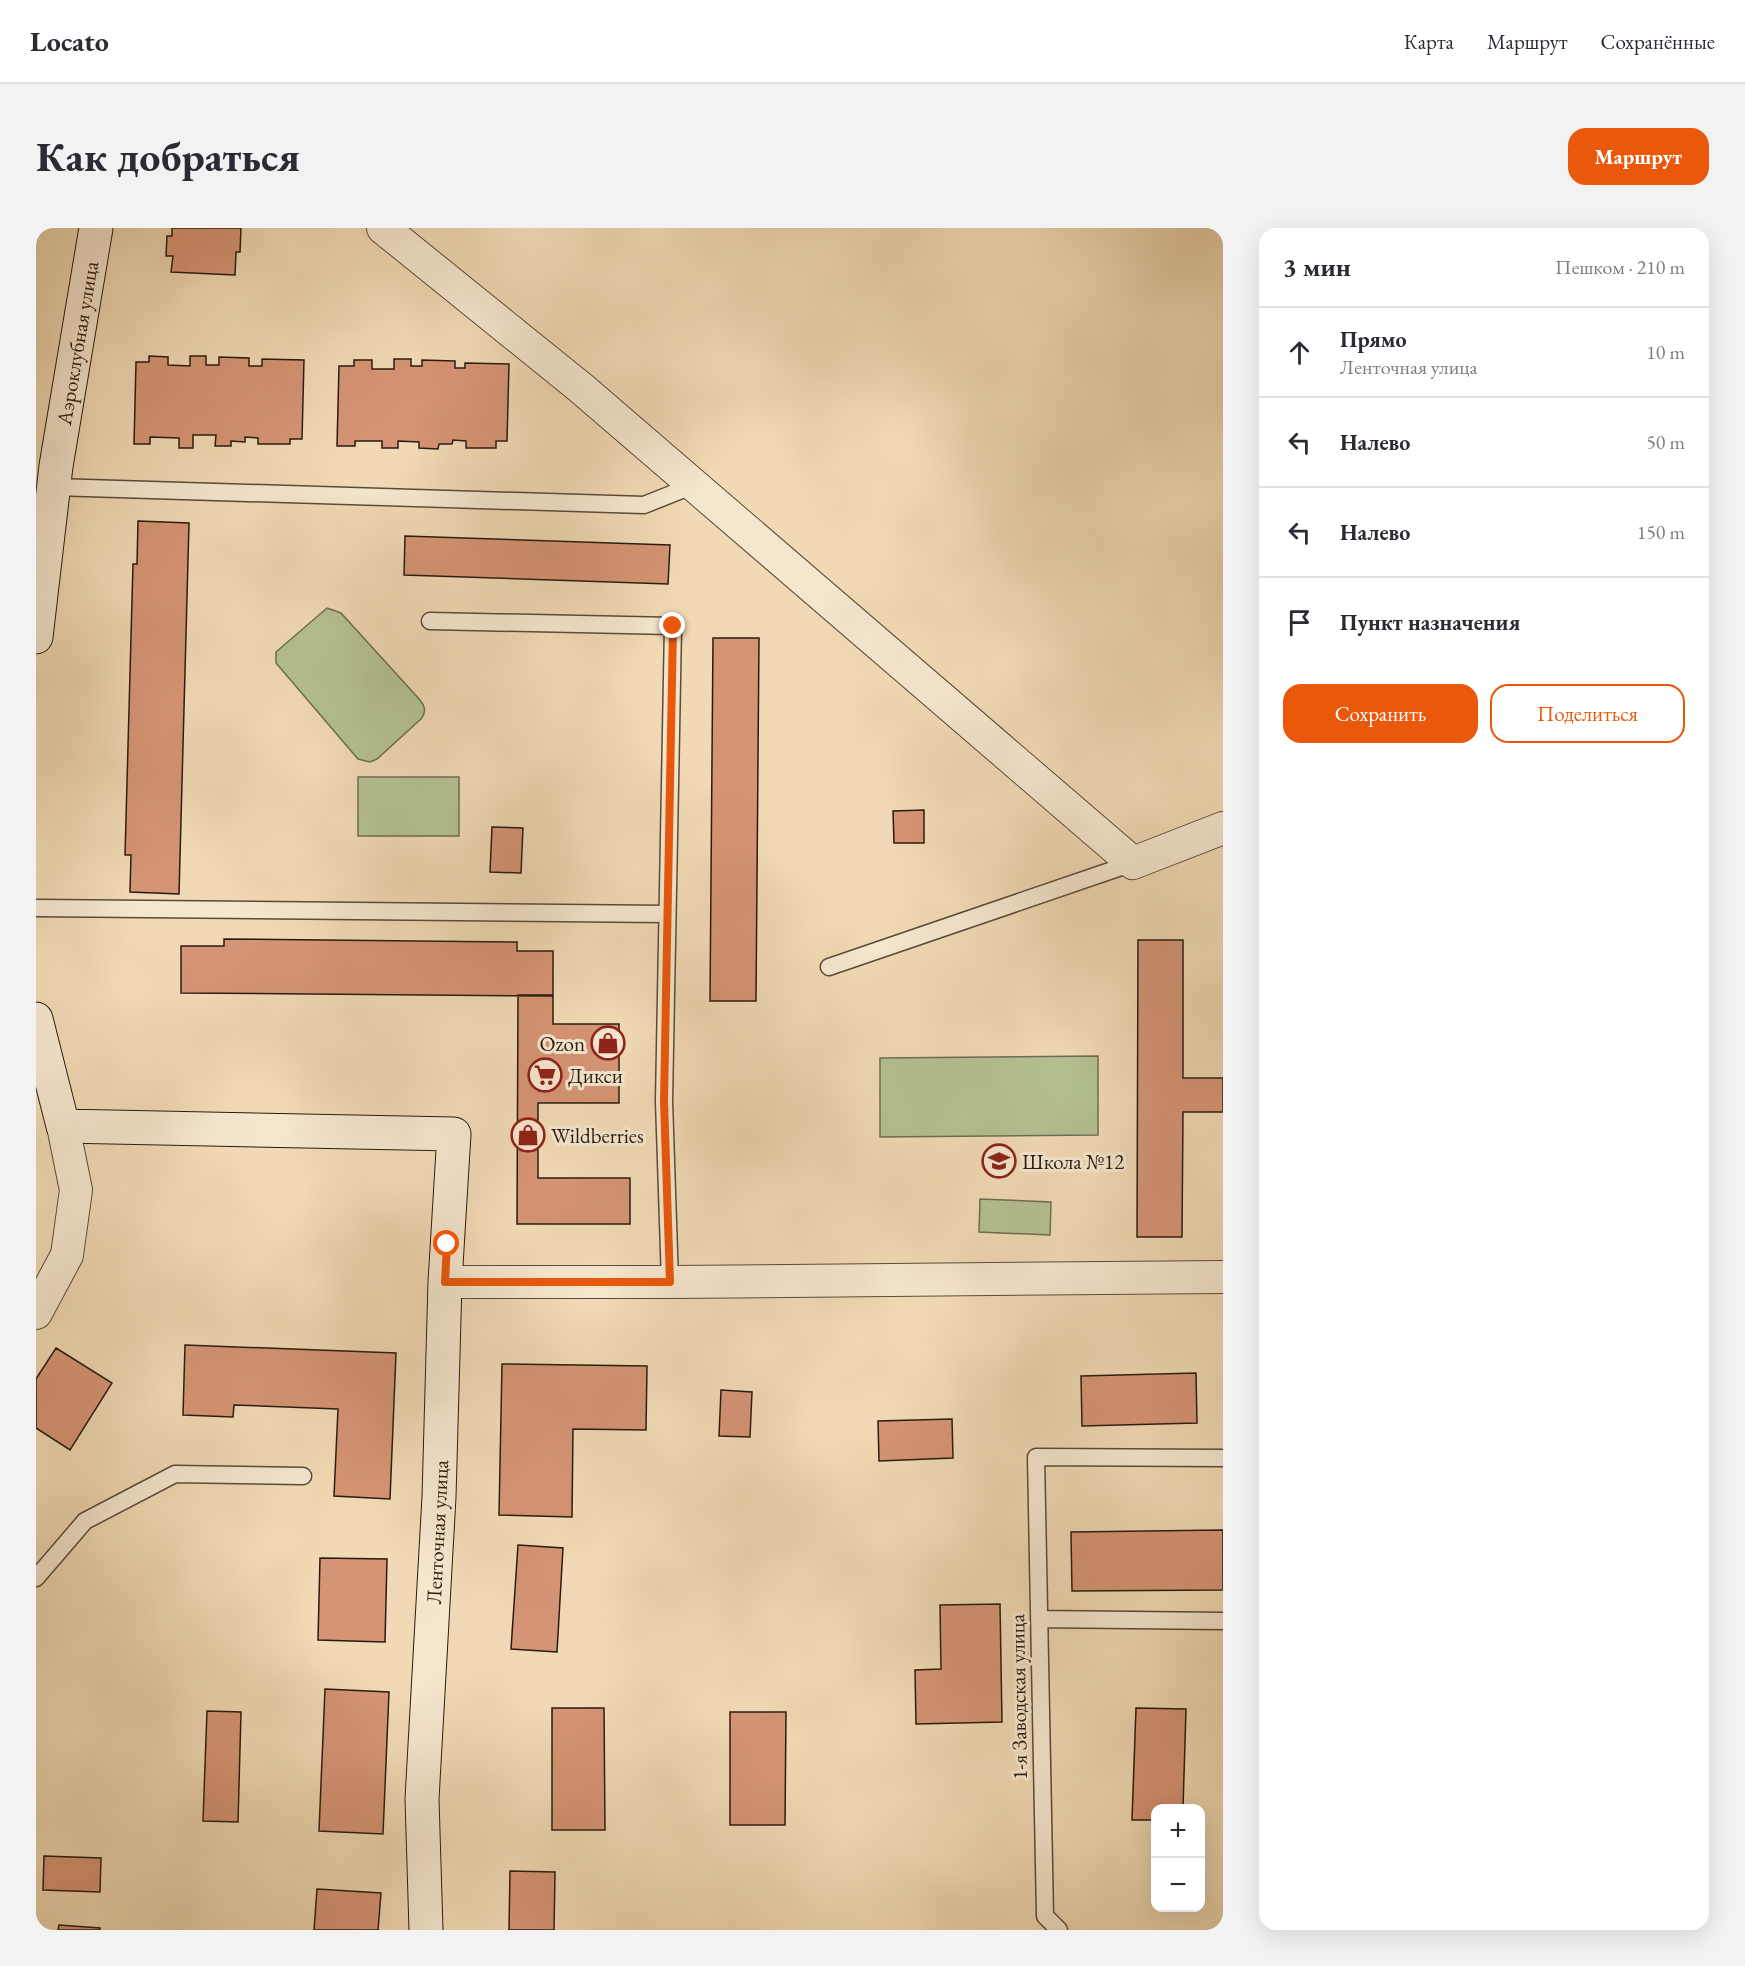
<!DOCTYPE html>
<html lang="ru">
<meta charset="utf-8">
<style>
:root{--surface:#fff;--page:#f2f2f3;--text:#2b2b33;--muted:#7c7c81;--line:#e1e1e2;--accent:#ea580c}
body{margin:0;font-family:"EB Garamond",serif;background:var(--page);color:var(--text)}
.controls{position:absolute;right:18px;bottom:18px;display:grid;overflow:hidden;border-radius:12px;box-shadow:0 6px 24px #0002}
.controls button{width:54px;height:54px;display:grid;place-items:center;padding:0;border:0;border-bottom:2px solid var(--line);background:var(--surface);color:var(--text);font:30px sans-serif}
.stop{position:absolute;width:18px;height:18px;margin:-14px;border:4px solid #ea580c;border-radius:50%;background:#fff}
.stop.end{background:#ea580c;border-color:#fff;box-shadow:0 2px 6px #0008}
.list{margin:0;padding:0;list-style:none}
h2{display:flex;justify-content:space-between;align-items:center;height:78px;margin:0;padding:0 24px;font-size:26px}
h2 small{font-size:20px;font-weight:400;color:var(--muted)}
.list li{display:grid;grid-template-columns:39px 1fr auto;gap:18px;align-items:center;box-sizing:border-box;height:90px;padding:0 24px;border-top:2px solid var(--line)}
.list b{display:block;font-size:22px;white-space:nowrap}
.list p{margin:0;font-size:20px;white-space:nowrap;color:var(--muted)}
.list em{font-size:20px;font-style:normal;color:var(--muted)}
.actions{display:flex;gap:12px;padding:18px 24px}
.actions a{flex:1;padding:14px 0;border:2px solid var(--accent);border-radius:18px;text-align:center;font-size:21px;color:var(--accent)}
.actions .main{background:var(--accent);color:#fff}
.icon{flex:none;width:33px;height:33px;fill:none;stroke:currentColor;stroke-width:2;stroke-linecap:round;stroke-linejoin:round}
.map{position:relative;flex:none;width:1187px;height:1702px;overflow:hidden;border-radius:18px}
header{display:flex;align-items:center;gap:36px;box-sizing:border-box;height:84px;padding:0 30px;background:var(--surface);border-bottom:2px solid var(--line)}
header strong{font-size:28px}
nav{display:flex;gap:33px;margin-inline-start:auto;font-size:21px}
.intro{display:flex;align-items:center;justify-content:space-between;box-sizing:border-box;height:144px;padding:0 36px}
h1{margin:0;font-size:42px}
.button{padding:15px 27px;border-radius:18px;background:var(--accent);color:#fff;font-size:21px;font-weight:700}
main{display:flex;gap:36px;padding:0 36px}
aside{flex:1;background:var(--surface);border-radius:18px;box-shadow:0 6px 24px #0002}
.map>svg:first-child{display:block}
.green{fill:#b4c091;stroke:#6e6e50;stroke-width:1.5}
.building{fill:#d59475;stroke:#281c0f;stroke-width:1.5}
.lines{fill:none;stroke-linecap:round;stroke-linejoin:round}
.lane-casing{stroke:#5a4b38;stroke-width:19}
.street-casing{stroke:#5a4b38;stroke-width:34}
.secondary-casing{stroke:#281c0f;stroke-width:35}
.lane{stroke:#f5e6ce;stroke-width:16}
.street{stroke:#f5e6ce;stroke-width:32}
.secondary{stroke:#f5e6ce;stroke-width:33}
.route{stroke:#ea580c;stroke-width:8}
.labels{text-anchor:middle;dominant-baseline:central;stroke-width:6;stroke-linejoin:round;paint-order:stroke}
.street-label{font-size:21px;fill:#281c0f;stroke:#f5e6ce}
.poi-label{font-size:21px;fill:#281c0f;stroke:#f5e6ce;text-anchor:start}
</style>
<header>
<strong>Locato</strong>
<nav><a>Карта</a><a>Маршрут</a><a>Сохранённые</a></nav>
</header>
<div class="intro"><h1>Как добраться</h1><a class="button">Маршрут</a></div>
<main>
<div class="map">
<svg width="1187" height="1702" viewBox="0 0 1187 1702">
<rect width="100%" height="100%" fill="#f0d9b4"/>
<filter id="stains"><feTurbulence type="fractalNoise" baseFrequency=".00333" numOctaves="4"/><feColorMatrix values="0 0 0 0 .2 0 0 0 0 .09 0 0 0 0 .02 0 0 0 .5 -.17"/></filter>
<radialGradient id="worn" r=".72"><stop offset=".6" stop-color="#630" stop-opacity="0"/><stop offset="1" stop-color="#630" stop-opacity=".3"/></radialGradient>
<path class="green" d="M291 380 305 385 384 472C389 478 390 483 386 490L341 531 334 534 322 531 240 435V424Z
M322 549H423V608H322Z
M1062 828V907L844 909V830Z
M944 971 1015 974 1014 1007 943 1004Z"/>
<path class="building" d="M136 0H205L204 24H200L199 47 135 44 137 28H130L131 8H136Z
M113 128 132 129V137L154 138V128H170V137H183V129L213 130V138H226V131L268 132 266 211H254V216H222V210L209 209V214L195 213V218H179L180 207H157V220H143V210L114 209V216H98L100 134H113Z
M358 131H375V138H386V132L419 133V140H429V135L473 136 471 213H460V220H430V213L417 212 416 216H403L402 221 383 220V214L362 213V220H346V213H319V218H301L303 138H318V132H336V141H358Z
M102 293 153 295 143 666 94 664 95 627H89L97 336H101Z
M369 308 634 317 632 356 368 347Z
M677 410H723L720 773H674Z
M888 582V615H858L857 583Z
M456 599 487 600 485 645 454 644Z
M188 711 481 714V723H517V768L145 765V718H188Z
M1102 712H1147V850H1187V884H1147L1146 1009H1101Z
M482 767H517V796H583V875H502V950H594V996H481Z
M149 1117 360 1125 354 1271 298 1268 302 1181 198 1177 197 1189 147 1187Z
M20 1120 76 1155 34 1222 0 1200V1151Z
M466 1136 611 1138 610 1202 537 1201 536 1289 463 1287Z
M1160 1145 1161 1195 1046 1198 1045 1148Z
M685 1162 716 1164 714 1209 683 1208Z
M916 1191 917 1230 843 1233 842 1193Z
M1187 1302V1362L1036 1363 1035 1304Z
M482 1317 527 1320 521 1424 475 1421Z
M284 1330 351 1331 349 1414 282 1412Z
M964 1376 966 1494 880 1496 879 1442 905 1441 904 1377Z
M289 1461 353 1464 347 1606 283 1603Z
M516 1480H568L569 1602H516Z
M1100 1480 1150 1481 1147 1580H1120V1592H1096Z
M171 1483 205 1484 202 1594 167 1593Z
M694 1484H750L749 1597H694Z
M8 1628 65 1630 64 1664 7 1662Z
M474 1643 519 1644 518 1702H473Z
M281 1661 345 1665 342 1702H278Z
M23 1697 64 1700V1702H22Z"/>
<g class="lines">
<defs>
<path id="lane" d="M18 259 608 277 658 257
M394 393 637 398 628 873 634 1054
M0 680 631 686
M793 739 1097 635
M0 1350 49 1293 139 1246 267 1248
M1003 1391 1187 1393
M1023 1702 1009 1688 1000 1229 1187 1230"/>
<path id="street" d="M347 0 545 160 1097 635 1187 600
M409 1054H634L1187 1049
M0 1085 31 1027 40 962 27 898"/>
<g id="secondary">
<path id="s1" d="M0 409 20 238 60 0"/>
<path d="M0 791 27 898 418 906 409 1054 403 1269 386 1571 390 1702"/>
</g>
</defs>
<use href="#lane" class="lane-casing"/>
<use href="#street" class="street-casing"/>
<use href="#secondary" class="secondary-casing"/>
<use href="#lane" class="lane"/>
<use href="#street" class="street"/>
<use href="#secondary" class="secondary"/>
</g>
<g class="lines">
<path class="route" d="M411 1016 409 1054H634L628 873 637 398"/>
</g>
<defs>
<symbol id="shop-ring" viewBox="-11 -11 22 22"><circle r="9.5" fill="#f5e6ce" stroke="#8f2418" stroke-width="1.5"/><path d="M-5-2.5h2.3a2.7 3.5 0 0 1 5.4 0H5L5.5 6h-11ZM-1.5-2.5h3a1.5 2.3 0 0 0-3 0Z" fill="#8f2418"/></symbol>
<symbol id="supermarket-ring" viewBox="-11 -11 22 22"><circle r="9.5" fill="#f5e6ce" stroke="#8f2418" stroke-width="1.5"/><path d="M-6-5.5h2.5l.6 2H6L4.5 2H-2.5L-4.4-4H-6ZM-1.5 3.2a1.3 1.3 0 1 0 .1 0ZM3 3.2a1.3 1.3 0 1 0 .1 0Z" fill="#8f2418"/></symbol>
<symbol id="school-ring" viewBox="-11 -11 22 22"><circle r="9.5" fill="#f5e6ce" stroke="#8f2418" stroke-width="1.5"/><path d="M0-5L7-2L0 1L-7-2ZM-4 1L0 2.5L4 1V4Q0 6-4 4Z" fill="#8f2418"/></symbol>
</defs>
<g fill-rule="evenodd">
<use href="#shop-ring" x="553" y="796" width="38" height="38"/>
<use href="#supermarket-ring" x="490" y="828" width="38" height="38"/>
<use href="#shop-ring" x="473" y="888" width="38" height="38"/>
<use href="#school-ring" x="944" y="914" width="38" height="38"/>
</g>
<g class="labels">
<g class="street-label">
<text stroke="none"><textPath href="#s1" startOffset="297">Аэроклубная улица</textPath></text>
<text transform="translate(401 1304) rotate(-87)">Ленточная улица</text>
<text transform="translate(982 1469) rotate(-91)">1-я Заводская улица</text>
</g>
<g class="poi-label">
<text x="549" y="815" text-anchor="end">Ozon</text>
<text x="532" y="847">Дикси</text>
<text x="515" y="907">Wildberries</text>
<text x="986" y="933">Школа №12</text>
</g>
</g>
<rect width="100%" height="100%" filter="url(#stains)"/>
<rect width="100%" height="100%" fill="url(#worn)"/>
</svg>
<div class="controls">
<button>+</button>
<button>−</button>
</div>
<div class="stop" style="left:411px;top:1016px"></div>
<div class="stop end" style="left:637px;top:398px"></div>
</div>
<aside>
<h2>3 мин<small>Пешком · 210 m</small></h2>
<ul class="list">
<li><svg class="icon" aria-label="ahead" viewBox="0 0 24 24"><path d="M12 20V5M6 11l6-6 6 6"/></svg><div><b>Прямо</b><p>Ленточная улица</p></div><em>10 m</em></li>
<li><svg class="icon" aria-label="left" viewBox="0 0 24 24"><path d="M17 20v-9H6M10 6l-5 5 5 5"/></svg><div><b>Налево</b></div><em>50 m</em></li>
<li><svg class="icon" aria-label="left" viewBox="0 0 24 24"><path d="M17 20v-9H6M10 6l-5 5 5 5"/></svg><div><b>Налево</b></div><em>150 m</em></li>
<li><svg class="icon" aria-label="arrive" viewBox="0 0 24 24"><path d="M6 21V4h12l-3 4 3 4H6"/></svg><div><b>Пункт назначения</b></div></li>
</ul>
<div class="actions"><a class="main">Сохранить</a><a>Поделиться</a></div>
</aside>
</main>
